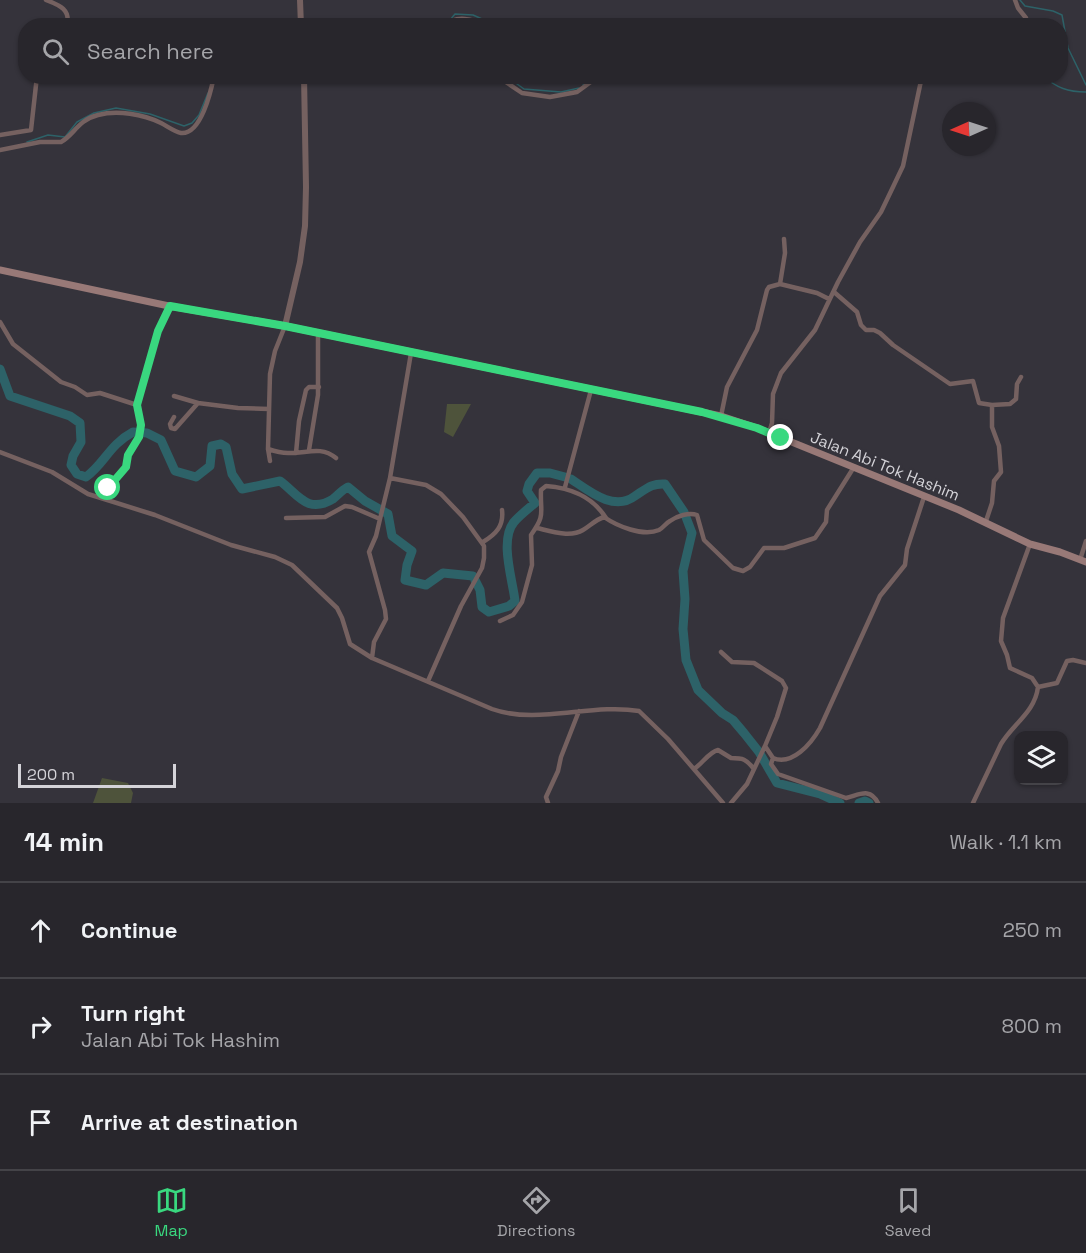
<!DOCTYPE html>
<meta charset="utf-8">
<style>
:root{--surface:#28262c;--page:#302e34;--text:#f1f3f6;--muted:#a5a5a9;--line:#444348;--accent:#39d87f}
body{margin:0;font-family:"Space Grotesk",sans-serif;background:var(--page);color:var(--text)}
.controls{position:absolute;right:18px;bottom:18px;display:grid;overflow:hidden;border-radius:12px;box-shadow:0 2px 4px #0004}
.controls button{width:54px;height:54px;display:grid;place-items:center;padding:0;border:0;border-bottom:2px solid var(--line);background:var(--surface);color:var(--text);font:30px sans-serif}
.compass{position:absolute;left:942px;top:102px;width:54px;height:54px;border-radius:50%;background:var(--surface);box-shadow:0 2px 4px #0004;rotate:267deg}
.scale{position:absolute;left:18px;bottom:15px;width:158px;box-sizing:border-box;padding-left:6px;border:3px solid #d4d3d8;border-top:0;font-size:16px;line-height:21px;white-space:nowrap;color:#d4d3d8;-webkit-text-stroke:4px #35333b;paint-order:stroke}
.stop{position:absolute;width:18px;height:18px;margin:-14px;border:4px solid #39d87f;border-radius:50%;background:#fff}
.stop.end{background:#39d87f;border-color:#fff;box-shadow:0 2px 6px #0008}
.list{margin:0;padding:0;list-style:none}
h2{display:flex;justify-content:space-between;align-items:center;height:78px;margin:0;padding:0 24px;font-size:26px}
h2 small{font-size:20px;font-weight:400;color:var(--muted)}
.list li{display:grid;grid-template-columns:39px 1fr auto;gap:18px;align-items:center;box-sizing:border-box;height:96px;padding:0 24px;border-top:2px solid var(--line)}
.list b{display:block;font-size:22px;white-space:nowrap}
.list p{margin:0;font-size:20px;white-space:nowrap;color:var(--muted)}
.list em{font-size:20px;font-style:normal;color:var(--muted)}
.icon{flex:none;width:33px;height:33px;fill:none;stroke:currentColor;stroke-width:2;stroke-linecap:round;stroke-linejoin:round}
.map{position:relative;flex:none;width:1086px;height:803px;overflow:hidden}
.search{position:absolute;background:var(--surface);box-shadow:0 2px 4px #0004;left:18px;right:18px;top:18px;height:66px;display:flex;align-items:center;gap:15px;box-sizing:border-box;padding:0 21px;border-radius:24px;color:var(--muted);font-size:22px}
.sheet{height:366px;background:var(--surface)}
nav{display:flex;justify-content:space-around;align-items:center;box-sizing:border-box;height:84px;border-top:2px solid var(--line);background:var(--surface);font-size:16px;color:var(--muted)}
nav a{display:grid;justify-items:center;gap:3px}
nav .on{color:var(--accent)}
.map>svg:first-child{display:block}
.green{fill:#4e533b}
.lines{fill:none;stroke-linecap:round;stroke-linejoin:round}
.stream{stroke:#2d6268;stroke-width:1.5}
.river{stroke:#2d6268;stroke-width:9}
.minor{stroke:#756160;stroke-width:4.5}
.tertiary{stroke:#756160;stroke-width:6}
.secondary{stroke:#987977;stroke-width:7}
.route{stroke:#39d87f;stroke-width:8}
.labels{text-anchor:middle;dominant-baseline:central;stroke-width:4.5;stroke-linejoin:round;paint-order:stroke}
.street-label{font-size:16px;fill:#d4d3d8;stroke:#35333b}
</style>
<div class="map">
<svg width="1086" height="803" viewBox="0 0 1086 803">
<rect width="100%" height="100%" fill="#35333b"/>
<path class="green" d="M447 404H471L453 437 444 432Z
M102 778 128 783 133 793 131 803H93Z"/>
<g class="lines">
<path class="stream" d="M1020 0 1025 6 1053 11 1062 15 1068 48 1086 85
M450 20 455 14 473 15 498 26
M278 26 295 23
M506 76 524 89 561 92 579 88
M873 76 914 81 920 80
M1043 76C1057 88 1068 92 1086 92
M925 78H951L955 76
M583 85 593 76
M27 142 48 135 65 137 77 122 94 113 116 108 150 114 184 126 192 123 199 115 208 93"/>
<path class="river" d="M0 369 10 396 70 416 80 423 81 442 73 456 71 465 77 474 86 477C105 463 109 445 133 432L147 433 161 440 175 471 196 477 210 466 212 446 221 444 226 447 232 474 242 489 280 481C297 493 307 515 333 499 338 495 342 490 348 487L365 501 388 514 392 536 412 551 407 565 405 580 426 585 443 573 473 576 480 590 482 607 489 612 509 606 515 601C513 581 499 540 514 522 520 515 528 509 535 503L527 491 529 484 537 473H550L565 477
M571 479C589 491 614 512 635 496 646 489 652 483 665 484L684 512 692 533 683 571 685 599 683 629 686 660 698 690 722 713 733 720 744 733 759 752 777 783 820 794 840 803
M859 803 865 801 869 803"/>
<path class="minor" d="M46 0C59 5 71 9 67 26
M1015 0 1018 8 1026 18 1024 26
M446 26C455 14 474 19 485 26
M25 43H26
M497 76 522 93 550 97 577 92 599 76
M644 76 650 81 659 79 662 76
M0 135 31 130 37 76
M0 150 40 142H61C74 135 78 120 98 115 117 110 143 114 161 123 167 126 175 132 181 133 201 135 211 91 214 76
M784 239 785 253 780 284 817 293 829 299
M834 292 857 312 861 325 866 330H874L880 333 893 345 950 384 973 381 979 403 992 405V427L999 446 1001 472 994 481 992 503 986 521
M0 322 13 344 61 382 75 387 87 395 100 393 137 405
M174 396 198 403
M992 405 1010 404 1016 399 1017 384 1021 377
M721 416 727 387 757 330 767 290 769 287 780 284
M174 417 170 424 171 428 175 429 198 403 238 408 269 409
M769 433 772 423 773 394 781 373 815 330 838 282 860 242 881 212 893 187 903 166 922 76
M268 449C274 451 281 453 288 453 306 454 320 445 336 458
M309 450 318 395V333
M0 452 52 472 88 494 155 515 231 545 275 557 292 565 337 608 342 618 350 644 372 658 492 709C537 725 592 703 639 711L668 739 723 803
M296 453 299 421 306 390 309 387H319
M270 461 268 449 270 374 275 351 285 326
M390 478 426 485 441 494 463 517 484 546V558L482 568 461 606 428 681
M565 487 591 390
M104 499 108 488 126 467 128 455 139 437 141 425 137 405 158 331 169 306
M286 518 325 517 345 506 352 507 380 519 390 478 411 353
M537 528C550 531 570 538 583 530 590 526 595 520 604 517 617 526 643 537 659 530 663 528 666 523 670 521 677 516 689 512 697 515L704 540 733 568 743 571 750 567 764 548H784L815 538 826 522 827 510 854 467
M483 542C496 534 504 526 502 510
M1030 544 1003 618 1001 641 1007 655 1010 668 1032 678 1038 687 1057 683 1067 661 1073 660 1086 663
M1080 560 1086 541
M500 621 513 615 522 602 532 565 531 535C546 514 540 514 541 490L546 486C571 488 592 496 606 518
M721 652 732 662 754 663 782 681 786 688 777 717 765 746 773 758C792 766 811 744 820 728L880 596 905 565 907 549 924 497
M372 658 374 642 386 619 385 610 369 552 376 536 380 519
M773 758 771 764 778 774 846 798C859 795 870 787 878 803
M694 769C702 764 709 752 718 750L731 758C743 758 746 759 754 769
M548 803 546 797 558 771 561 757 579 711
M731 803 747 784 765 746
M973 803 1001 744C1013 724 1035 712 1038 687"/>
<path class="tertiary" d="M300 0 301 26
M285 326 300 262 305 226 306 187 304 76"/>
<path class="secondary" d="M0 270 169 306 285 326 721 416 757 428 959 510 1030 544 1060 552 1086 562"/>
</g>
<g class="lines">
<path class="route" d="M108 488 126 467 128 455 139 437 141 425 137 405 158 331 170 306 285 326 702 412 757 428 781 438"/>
</g>
<g class="labels">
<g class="street-label">
<text transform="translate(885 466) rotate(22)">Jalan Abi Tok Hashim</text>
</g>
</g>
</svg>
<div class="controls">
<button><svg class="icon" aria-label="layers" viewBox="0 0 24 24"><path d="M12 4l9 5-9 5-9-5zM3 14l9 5 9-5"/></svg></button>
</div>
<svg class="compass" viewBox="-18 -18 36 36"><path d="M0-13l5 13h-10z" fill="#e53935"/><path d="M0 13l5-13h-10z" fill="#a5a5a9"/></svg>
<div class="scale">200 m</div>
<div class="stop" style="left:108px;top:488px"></div>
<div class="stop end" style="left:781px;top:438px"></div>
<div class="search"><svg class="icon" aria-label="search" viewBox="0 0 24 24"><circle cx="10" cy="10" r="6"/><path d="M15 15l6 6"/></svg>Search here</div>
</div>
<section class="sheet">
<h2>14 min<small>Walk · 1.1 km</small></h2>
<ul class="list">
<li><svg class="icon" aria-label="ahead" viewBox="0 0 24 24"><path d="M12 20V5M6 11l6-6 6 6"/></svg><div><b>Continue</b></div><em>250 m</em></li>
<li><svg class="icon" aria-label="right" viewBox="0 0 24 24"><path d="M7 20v-9h11M14 6l5 5-5 5"/></svg><div><b>Turn right</b><p>Jalan Abi Tok Hashim</p></div><em>800 m</em></li>
<li><svg class="icon" aria-label="arrive" viewBox="0 0 24 24"><path d="M6 21V4h12l-3 4 3 4H6"/></svg><div><b>Arrive at destination</b></div></li>
</ul>
</section>
<nav>
<a class="on"><svg class="icon" aria-label="map" viewBox="0 0 24 24"><path d="M3 6l6-2 6 2 6-2v14l-6 2-6-2-6 2zM9 4v14M15 6v14"/></svg>Map</a>
<a><svg class="icon" aria-label="directions" viewBox="0 0 24 24"><path d="M12 3l9 9-9 9-9-9zM9 14v-3h6M13 9l2 2-2 2"/></svg>Directions</a>
<a><svg class="icon" aria-label="saved" viewBox="0 0 24 24"><path d="M7 4h10v16l-5-4-5 4z"/></svg>Saved</a>
</nav>
